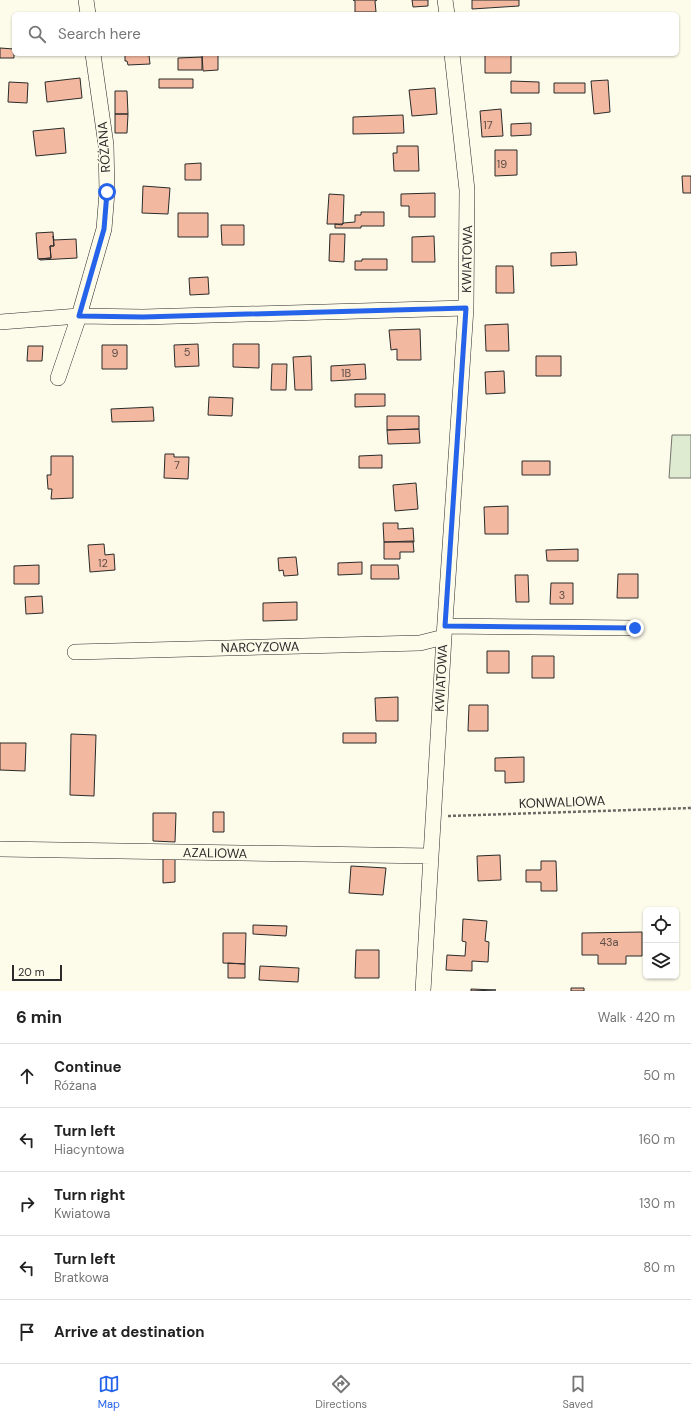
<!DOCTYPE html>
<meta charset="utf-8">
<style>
:root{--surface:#fff;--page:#f2f2f2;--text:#222;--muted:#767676;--line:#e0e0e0;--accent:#2563eb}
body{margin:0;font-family:"DM Sans",sans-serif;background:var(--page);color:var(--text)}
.controls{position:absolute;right:12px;bottom:12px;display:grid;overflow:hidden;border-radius:6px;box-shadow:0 1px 3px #0004}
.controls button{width:36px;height:36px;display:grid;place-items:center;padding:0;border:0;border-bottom:1px solid var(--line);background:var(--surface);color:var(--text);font:20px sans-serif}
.scale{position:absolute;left:12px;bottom:10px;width:50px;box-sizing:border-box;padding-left:4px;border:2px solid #2b2b2b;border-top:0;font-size:11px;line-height:14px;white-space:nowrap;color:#2b2b2b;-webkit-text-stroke:3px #fdfbea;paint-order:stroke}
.stop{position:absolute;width:12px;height:12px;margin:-9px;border:3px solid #2563eb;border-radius:50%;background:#fff}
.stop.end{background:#2563eb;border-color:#fff;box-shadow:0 1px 4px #0008}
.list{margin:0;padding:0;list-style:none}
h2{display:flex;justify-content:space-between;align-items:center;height:52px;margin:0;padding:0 16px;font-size:17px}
h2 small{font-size:13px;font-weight:400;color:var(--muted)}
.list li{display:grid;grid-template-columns:26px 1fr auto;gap:12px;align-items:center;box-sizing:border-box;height:64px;padding:0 16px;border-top:1px solid var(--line)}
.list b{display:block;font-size:15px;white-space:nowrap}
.list p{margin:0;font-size:13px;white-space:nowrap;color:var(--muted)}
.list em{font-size:13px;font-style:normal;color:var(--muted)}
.icon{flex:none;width:22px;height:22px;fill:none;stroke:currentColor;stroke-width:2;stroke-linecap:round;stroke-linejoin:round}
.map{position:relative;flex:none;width:691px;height:991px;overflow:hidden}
.search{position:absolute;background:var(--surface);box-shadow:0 1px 3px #0004;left:12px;right:12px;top:12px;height:44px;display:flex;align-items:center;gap:10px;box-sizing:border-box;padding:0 14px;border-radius:6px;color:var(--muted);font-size:15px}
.sheet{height:372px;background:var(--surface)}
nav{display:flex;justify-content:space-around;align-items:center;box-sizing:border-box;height:56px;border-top:1px solid var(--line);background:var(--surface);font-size:11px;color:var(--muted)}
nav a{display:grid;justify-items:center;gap:2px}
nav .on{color:var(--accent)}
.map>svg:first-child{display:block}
.green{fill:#deebd1;stroke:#74746e}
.building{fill:#f2b8a0;stroke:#2b2b2b}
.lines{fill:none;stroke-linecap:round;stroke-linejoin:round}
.minor-casing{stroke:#2b2b2b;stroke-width:16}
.path{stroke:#6a6964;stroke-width:2.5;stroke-dasharray:3 2;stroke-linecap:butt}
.minor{stroke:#fdfbea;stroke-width:15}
.route{stroke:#2563eb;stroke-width:5}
.labels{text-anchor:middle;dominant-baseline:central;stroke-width:3;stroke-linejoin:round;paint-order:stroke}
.number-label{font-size:11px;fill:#5d4e48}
.street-label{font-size:13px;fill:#2b2b2b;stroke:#fdfbea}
</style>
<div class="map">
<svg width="691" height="991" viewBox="0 0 691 991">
<rect width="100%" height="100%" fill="#fdfbea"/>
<path class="green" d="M672 435H691V478H669Z"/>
<path class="building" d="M353 0H377L375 1 376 12H355V1Z
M412 0H428V6L413 7Z
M472 0H519V6L472 9Z
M0 48 14 49V58H0Z
M125 54H147V56L149 55 150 64 128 65 127 61H125Z
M202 54H218V70L203 71Z
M485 54H511V73H485Z
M202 57V70H178V58Z
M80 78 82 98 47 102 45 82Z
M159 79H193V88H159Z
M608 80 610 112 594 114 591 81Z
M511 81 539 82V93H511Z
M9 82 28 83 27 103 8 102Z
M554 83H585V93H554Z
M435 88 437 114 412 116 409 90Z
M115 91H127L128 114H115Z
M501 109 503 136 482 137 480 111Z
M115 114H128L127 133H115Z
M403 115 404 133 353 134V117Z
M531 123V135L511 136V124Z
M64 128 66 153 36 156 33 131Z
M397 146H418L419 171H394L393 153H397Z
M495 150H517V175L495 176Z
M201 163V180H185V164Z
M682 176H691V193H683Z
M143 186 170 188 168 214 142 213Z
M435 193V217H409V206H401V194Z
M329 194 344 195 343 224H327Z
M361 212H384V226H361V228H335V224L342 225 343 223 355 222V215H361Z
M178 213H208V237H178Z
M221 225H244V245H222Z
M53 232 54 246H50L51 258 38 259 36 233Z
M330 234H345L344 262 329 261Z
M53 236 54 240 76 239 77 258 40 260 39 259 51 258 50 246H54Z
M434 236 435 262H412V237Z
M576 252 577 265 551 266V253Z
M362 259H387V270H355V261H362Z
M496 266H513L514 293H496Z
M208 277 209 294 190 295 189 278Z
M508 324 509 351H486L485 325Z
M420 329 421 360H397V349L391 350 389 330Z
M198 344 199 366 175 367 174 345Z
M233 344H259V368L233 367Z
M102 345H127V369H102Z
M28 346H43L42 361H27Z
M311 356 312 390H295L293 357Z
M536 356H561V376H536Z
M272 364H287L286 390H271Z
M365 364 366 379 331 381V366Z
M504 371 505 393 486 394 485 372Z
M355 394H385V406L355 407Z
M209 397 233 398 232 416 208 415Z
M153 407 154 421 112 422 111 409Z
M387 416H419V429L387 430Z
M419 429 420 443 388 444 387 430Z
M165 454H174V457H189L188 479 164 478Z
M382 455V468H359V456Z
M51 456H73V498L51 499 52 489H48L47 475H51Z
M522 461H550V475H522Z
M416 483 418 509 395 511 393 485Z
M508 506V534H485L484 507Z
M383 523H398V529L413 528 414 542H384Z
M413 541 414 552H400V559H384V542Z
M104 544 105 555 114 554 115 570 90 572 88 545Z
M578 549V561H547L546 550Z
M296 557 298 575 284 576 283 570 279 571 278 558Z
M362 562V574L338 575V563Z
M39 565V584H14V566Z
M371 565H398L399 579H371Z
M618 574H638V598H617Z
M515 575H528L529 602H516Z
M551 583H573V604H550Z
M42 596 43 613 26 614 25 597Z
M297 602V620L263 621V603Z
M487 651H509V673H487Z
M532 656H554V678H532Z
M398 697V721H376L375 698Z
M469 705H488V731H468Z
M343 733H376V743H343Z
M71 734 96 735 94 796 70 795Z
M0 743H26L25 771 0 770Z
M524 757V782L505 783V771H495V758Z
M213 812H224V832H213Z
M153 813H176L175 842 153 841Z
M163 853H175V882L163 883Z
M500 855 501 880 478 881 477 856Z
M541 861H556L557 891H541V882H526V870H541Z
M351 866 386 868 383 895 349 893Z
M463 919 487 921 485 941 489 942 488 962 472 961V971L446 970 447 955 465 956 466 942 462 941Z
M253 925 287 926 286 936 253 934Z
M642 932V956H626V964H598V955H582V933Z
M223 933H246L245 964 223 963Z
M356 950H379V978H355Z
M228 963 245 964V978H228Z
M260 966 299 968 298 982 259 980Z
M571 988H584V991H571Z
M471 989 496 990 471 991Z"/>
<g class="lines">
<defs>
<path id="minor" d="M86 0 88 14
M445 0 447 14
M0 322 79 316 143 317 466 308
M58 378 79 316 104 229 107 192 106 145 93 54
M445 626 635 628
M75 652 420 643 444 637
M0 849 431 856
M423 991 444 637 466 308 467 190 452 54"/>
</defs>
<use href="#minor" class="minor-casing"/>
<path class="path" d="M448 816 691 808"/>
<use href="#minor" class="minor"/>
</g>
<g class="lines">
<path class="route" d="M107 192 104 229 79 316 143 317 466 308 445 626 635 628"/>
</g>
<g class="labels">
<g class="number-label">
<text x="488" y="125">17</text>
<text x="502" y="164">19</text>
<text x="187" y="352">5</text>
<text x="115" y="353">9</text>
<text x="346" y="373">1B</text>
<text x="177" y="465">7</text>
<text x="103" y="563">12</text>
<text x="562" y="595">3</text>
<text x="609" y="942">43a</text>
</g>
<g class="street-label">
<text transform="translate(104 147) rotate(-94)">RÓŻANA</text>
<text transform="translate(467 259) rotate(-89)">KWIATOWA</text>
<text transform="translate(260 647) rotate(-1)">NARCYZOWA</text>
<text transform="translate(441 678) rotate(-87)">KWIATOWA</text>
<text transform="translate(562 802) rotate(-2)">KONWALIOWA</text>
<text transform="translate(215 853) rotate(1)">AZALIOWA</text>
</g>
</g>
</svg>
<div class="controls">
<button><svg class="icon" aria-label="locate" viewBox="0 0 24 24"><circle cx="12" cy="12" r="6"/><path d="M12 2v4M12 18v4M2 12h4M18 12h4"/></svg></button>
<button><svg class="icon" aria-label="layers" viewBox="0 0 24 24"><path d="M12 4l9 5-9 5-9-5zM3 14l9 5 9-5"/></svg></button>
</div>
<div class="scale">20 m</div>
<div class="stop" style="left:107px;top:192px"></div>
<div class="stop end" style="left:635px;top:628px"></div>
<div class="search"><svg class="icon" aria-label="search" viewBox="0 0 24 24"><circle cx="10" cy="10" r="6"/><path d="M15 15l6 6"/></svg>Search here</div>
</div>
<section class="sheet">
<h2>6 min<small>Walk · 420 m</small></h2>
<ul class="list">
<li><svg class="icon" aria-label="ahead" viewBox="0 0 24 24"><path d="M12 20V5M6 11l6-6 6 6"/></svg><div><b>Continue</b><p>Różana</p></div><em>50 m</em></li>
<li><svg class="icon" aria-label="left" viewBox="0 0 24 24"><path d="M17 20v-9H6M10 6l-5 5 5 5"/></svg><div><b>Turn left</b><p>Hiacyntowa</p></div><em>160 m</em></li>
<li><svg class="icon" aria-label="right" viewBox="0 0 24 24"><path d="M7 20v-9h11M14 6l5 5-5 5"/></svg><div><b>Turn right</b><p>Kwiatowa</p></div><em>130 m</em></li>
<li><svg class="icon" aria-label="left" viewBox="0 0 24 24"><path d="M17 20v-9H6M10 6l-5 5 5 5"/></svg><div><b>Turn left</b><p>Bratkowa</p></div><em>80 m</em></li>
<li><svg class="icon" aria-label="arrive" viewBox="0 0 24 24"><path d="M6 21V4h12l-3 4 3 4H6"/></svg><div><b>Arrive at destination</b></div></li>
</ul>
</section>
<nav>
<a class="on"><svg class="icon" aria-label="map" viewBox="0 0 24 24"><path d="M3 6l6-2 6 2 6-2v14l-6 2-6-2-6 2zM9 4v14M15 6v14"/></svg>Map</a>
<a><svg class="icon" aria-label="directions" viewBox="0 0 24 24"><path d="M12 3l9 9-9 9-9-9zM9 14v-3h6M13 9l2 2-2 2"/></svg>Directions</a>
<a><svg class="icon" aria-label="saved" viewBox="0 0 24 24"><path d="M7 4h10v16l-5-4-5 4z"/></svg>Saved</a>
</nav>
